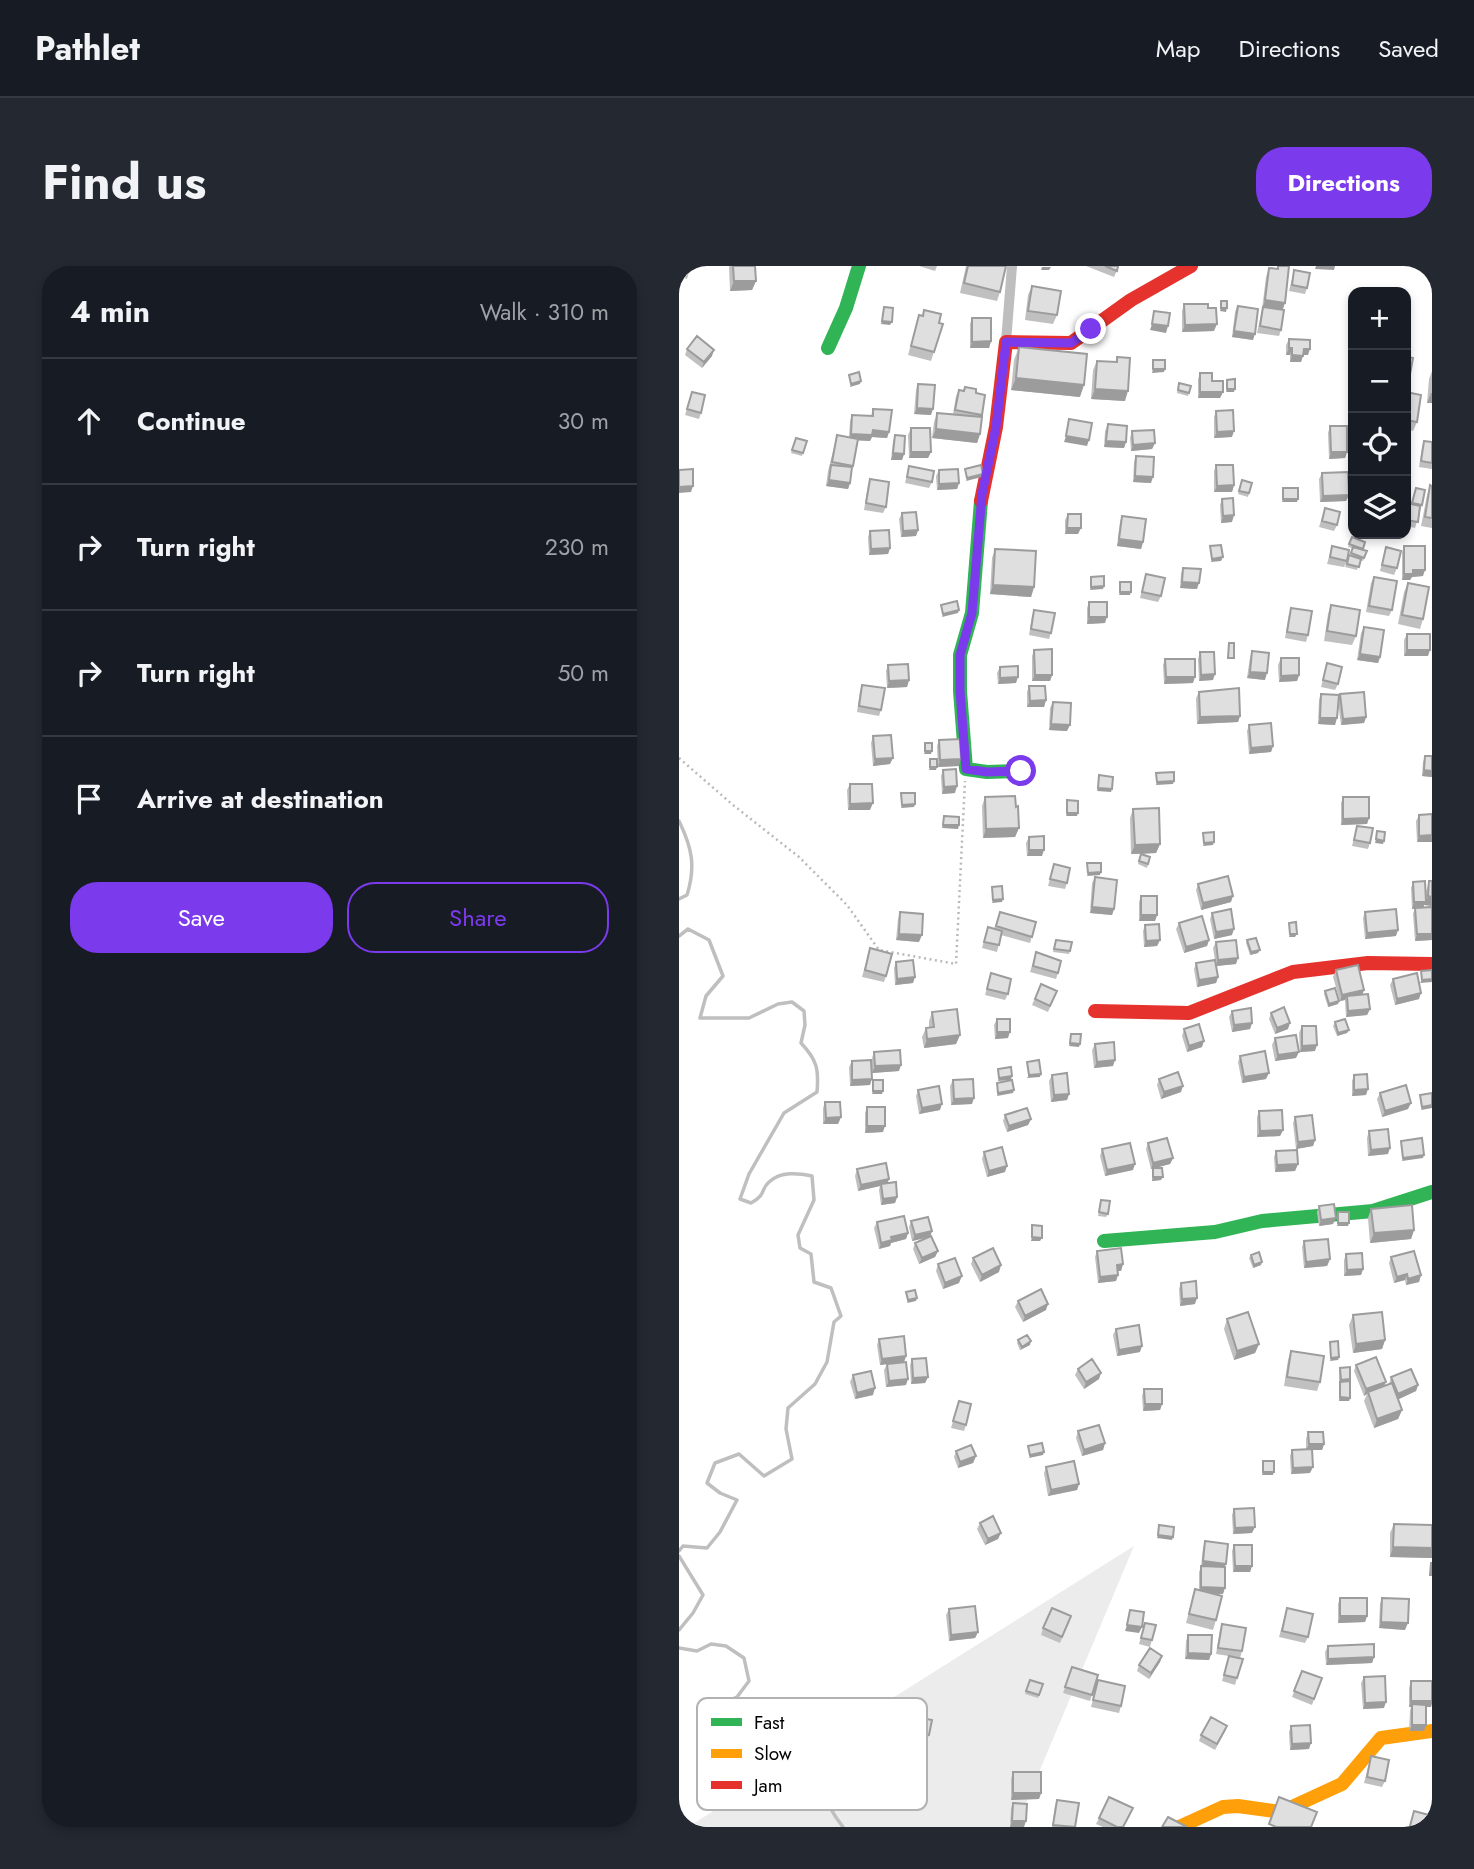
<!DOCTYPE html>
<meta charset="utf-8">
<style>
:root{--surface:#171b24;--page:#242831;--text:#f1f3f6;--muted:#9ea1a6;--line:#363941;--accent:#7c3aed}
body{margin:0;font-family:Jost,sans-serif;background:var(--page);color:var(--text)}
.controls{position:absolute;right:21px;top:21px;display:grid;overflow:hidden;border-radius:14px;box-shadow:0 4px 10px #0003}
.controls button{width:63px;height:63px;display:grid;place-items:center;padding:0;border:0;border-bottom:2px solid var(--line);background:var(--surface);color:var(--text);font:35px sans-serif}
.stop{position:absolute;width:21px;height:21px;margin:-16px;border:5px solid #7c3aed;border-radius:50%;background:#fff}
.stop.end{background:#7c3aed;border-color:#fff;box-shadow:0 2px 7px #0008}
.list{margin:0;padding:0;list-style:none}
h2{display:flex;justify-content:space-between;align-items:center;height:91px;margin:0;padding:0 28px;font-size:30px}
h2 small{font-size:23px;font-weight:400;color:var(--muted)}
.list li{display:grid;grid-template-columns:46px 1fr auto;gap:21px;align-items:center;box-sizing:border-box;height:126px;padding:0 28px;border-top:2px solid var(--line)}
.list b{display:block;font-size:26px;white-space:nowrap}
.list em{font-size:23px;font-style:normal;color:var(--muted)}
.actions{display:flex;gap:14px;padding:21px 28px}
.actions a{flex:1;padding:16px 0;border:2px solid var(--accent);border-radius:28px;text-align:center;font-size:24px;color:var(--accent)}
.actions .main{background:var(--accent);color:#fff}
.icon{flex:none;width:38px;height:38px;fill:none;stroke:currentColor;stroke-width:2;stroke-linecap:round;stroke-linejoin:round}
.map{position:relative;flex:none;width:753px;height:1561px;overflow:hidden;border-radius:28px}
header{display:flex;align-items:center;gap:42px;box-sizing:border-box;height:98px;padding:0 35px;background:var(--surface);border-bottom:2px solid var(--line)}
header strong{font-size:33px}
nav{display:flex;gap:38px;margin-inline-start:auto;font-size:24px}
.intro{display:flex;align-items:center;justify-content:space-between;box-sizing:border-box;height:168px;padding:0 42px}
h1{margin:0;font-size:49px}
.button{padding:18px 32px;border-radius:28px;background:var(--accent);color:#fff;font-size:24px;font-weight:700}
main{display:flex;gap:42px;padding:0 42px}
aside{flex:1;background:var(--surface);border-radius:28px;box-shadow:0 4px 10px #0003}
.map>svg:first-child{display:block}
.green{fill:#ececec}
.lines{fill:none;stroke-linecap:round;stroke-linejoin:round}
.stream{stroke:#bfbfbf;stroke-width:3.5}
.path{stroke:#b9b9b9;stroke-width:2.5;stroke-dasharray:2 3.5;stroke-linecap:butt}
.street{stroke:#bebebe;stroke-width:10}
.fast{stroke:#30b455;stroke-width:14}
.slow{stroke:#ff9f0a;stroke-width:14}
.jam{stroke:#e5322d;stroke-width:14}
.wall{fill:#c0c0c0}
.shaded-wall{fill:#9c9c9c}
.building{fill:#dfdfdf;stroke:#9c9c9c;stroke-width:2}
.route{stroke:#7c3aed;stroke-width:9}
.key{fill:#fff;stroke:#b2b2b2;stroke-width:2}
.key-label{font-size:19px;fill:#000}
</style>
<header>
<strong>Pathlet</strong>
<nav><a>Map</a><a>Directions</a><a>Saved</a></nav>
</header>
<div class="intro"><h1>Find us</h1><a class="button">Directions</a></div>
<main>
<aside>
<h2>4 min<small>Walk · 310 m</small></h2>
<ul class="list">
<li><svg class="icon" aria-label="ahead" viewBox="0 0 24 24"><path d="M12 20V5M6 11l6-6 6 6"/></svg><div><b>Continue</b></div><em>30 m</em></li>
<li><svg class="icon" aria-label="right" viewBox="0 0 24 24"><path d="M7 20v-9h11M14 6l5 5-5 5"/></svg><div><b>Turn right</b></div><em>230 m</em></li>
<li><svg class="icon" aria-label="right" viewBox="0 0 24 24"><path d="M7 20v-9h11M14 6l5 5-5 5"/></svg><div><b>Turn right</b></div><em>50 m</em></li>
<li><svg class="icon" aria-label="arrive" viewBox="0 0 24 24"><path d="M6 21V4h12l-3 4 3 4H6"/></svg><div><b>Arrive at destination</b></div></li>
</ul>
<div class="actions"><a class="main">Save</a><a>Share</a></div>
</aside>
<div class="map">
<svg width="753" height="1561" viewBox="0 0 753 1561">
<rect width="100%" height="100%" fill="#fff"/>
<path class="green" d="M455 1280 337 1561H9Z"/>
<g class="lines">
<path class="stream" d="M0 555C13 582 17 600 8 629L0 633
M0 670 9 663 30 674 44 710 27 730 21 752H70L99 738 113 736 125 745 126 759 122 777C138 794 140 803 138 826L105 847 70 908 61 933 72 937C88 928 81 924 90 916 102 905 119 907 133 910L135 934 119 969 121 982 132 988 135 1016 152 1022 162 1050 155 1056 148 1096 136 1118 109 1142 107 1163 113 1193 85 1210 60 1188 36 1197 28 1217 41 1227 58 1234 41 1266 28 1282 4 1280 0 1285
M0 1290 24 1329 14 1347 0 1364
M0 1382 18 1385 32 1378 47 1380 65 1392 70 1415 58 1431 27 1444 20 1476 33 1495 55 1494 104 1485 123 1472 142 1479C140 1517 140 1530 164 1561"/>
<path class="path" d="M0 492 54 539 120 591 168 639 200 684 277 698 286 515"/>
<path class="street" d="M327 76 333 0"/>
<path class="fast" d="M149 82 167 42 180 0
M302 235 293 347 281 389V425L287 503 308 506 342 505
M425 975 536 966 583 955 694 945 753 926"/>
<path class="slow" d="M500 1561 544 1541 559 1540 602 1546 663 1518 702 1472 753 1465"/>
<path class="jam" d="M302 235 317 161 327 76 392 77 452 34 512 0
M416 745 510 747 614 706 689 697 753 698"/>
</g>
<path class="wall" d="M0 0H12L8 13 0 10Z
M50 0H76L77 15 73 24 51 25Z
M240 0H258L256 5Z
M287 0H327L321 26 318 35 281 27Z
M407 0H440L435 11Z
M599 0H610L603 44 602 64 600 70 578 67 583 43 587 11 590 2 598 3Z
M615 4 628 22 626 28 610 25Z
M353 20 378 49 374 58 346 54 349 29Z
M505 38 529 42 535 65 503 66V45Z
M558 40 574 74 553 71 556 46Z
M240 49 264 58 252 95 229 89Z
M293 52 312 75 310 82H291V58Z
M610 73 629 89H624L622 96H611V89H607V79Z
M340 81 401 131 332 124 335 94Z
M8 83 33 90 23 102 6 89Z
M438 91 446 135 412 133 414 104 418 95 437 96Z
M753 105V137H748L750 113Z
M521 107 544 126 541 132H519V113Z
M500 117 512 120 509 130 498 127Z
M239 118 252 149 235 148 237 124Z
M286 121 297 127 303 149 301 168 298 177 253 172 255 156 258 147 274 148 277 130 280 124 284 125Z
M13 126 22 147 20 153 6 149Z
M727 126 738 156 734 165 727 163Z
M194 143 210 166 208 172 193 171 191 175 179 174 173 203 171 217 169 223 147 220 149 205 158 169 170 171 171 155 173 149 192 150Z
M537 145 553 171 535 172V151Z
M429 158 447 176 445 182 425 181 426 165Z
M651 160 668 186 666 192 650 193 649 167Z
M232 162 252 186 249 192H230L229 169Z
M453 165 476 177 473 183 452 185 451 172Z
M216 169 225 188 223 194H212L214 175Z
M117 172 128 175 123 190 112 187Z
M745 175 753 176V203L740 201 743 181Z
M457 190 472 217 454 216 455 196Z
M537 199 555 219 553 226H535V205Z
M230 200 253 216 250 222 226 217Z
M260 204 280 217 278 223 258 224 257 210Z
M643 207 670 229 667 235 641 236 640 213Z
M191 213 207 241 204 247 185 244 189 219Z
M563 214 573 217 569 231 559 228Z
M751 219 753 220V262L742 260 748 229Z
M737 222 743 239 736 262 727 260V239L732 238Z
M543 233 553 256 542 257 541 239Z
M646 242 658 259 655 265 640 261Z
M223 247 239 264 237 270 222 271 220 253Z
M389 248 399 268H386V254Z
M443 250 464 276 462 283 438 280 441 256Z
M191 265 211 282 209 288 190 289 189 271Z
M673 271 684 283V284L688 285 684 295 681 294 678 304 666 301 670 289 671 290 673 282 669 281Z
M653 280 668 295 665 301 648 298Z
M725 280 744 310 733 311 731 314H723V286Z
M707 281 718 302 715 309 701 305Z
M316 283 355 321 352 331 311 328 313 292Z
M504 302 518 323 501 322 502 308Z
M467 308 482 330 479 336 461 332Z
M695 311 713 344 710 350 687 346 692 317Z
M729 317 744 353 741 363 719 358 725 326Z
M410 336 426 357 408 358V342Z
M652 339 677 370 673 379 645 375 649 348Z
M612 342 629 369 627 376 606 372 610 348Z
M355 344 372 367 370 373 350 369 353 350Z
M685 361 701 391 699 397 678 394 682 367Z
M728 368 749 390H725V374Z
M355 384 373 409 371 415H353V390Z
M573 385 586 414 568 412 571 391Z
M521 386 534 414 520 415 519 393Z
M602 392 620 409 618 415 600 416 599 399Z
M486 393 514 417 485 418 484 399Z
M648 397 659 418 656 424 642 421Z
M209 399 230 414 228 421 208 422 207 405Z
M321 401 337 417 319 418 318 407Z
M183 419 202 444 200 450 178 446 181 425Z
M350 420 367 434 365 441H348V426Z
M520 426 561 450 559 456 518 458 517 432Z
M642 428 659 434 661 428 687 451 685 457 662 459 659 436 656 459 639 458 640 434Z
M374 436 388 465 370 464 371 442Z
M570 459 594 480 592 486 570 488 568 465Z
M194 470 211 498 194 500 192 477Z
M260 474 280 500 259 501 258 480Z
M746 490H753V511L743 510 744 496Z
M264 504 276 527 263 528 262 510Z
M171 518 191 544H169L168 524Z
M306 531 337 541 340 562 336 571 304 572 303 540Z
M664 531 690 552 688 558 662 559V537Z
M454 543 481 578 477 587 463 588 471 591 468 602 459 598 462 588H452L451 552Z
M753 548 738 576 737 555 740 549Z
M678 560 691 577 689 583 673 580Z
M350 571 363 590H348L347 577Z
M375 598 388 617 386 623 369 620Z
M416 611 435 643 433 649 411 647 413 617Z
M750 615H753V640L745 639V642L753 641V674L736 675 734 648 736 642 733 643 732 622 734 616 746 629Z
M519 618 552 636 522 644 517 624Z
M462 630 478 649 476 655H460V636Z
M221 646 240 676 217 674 219 653Z
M321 646 357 656 351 677 322 669 318 686 303 682 309 661 315 663Z
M686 646 717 670 686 673 684 652Z
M533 647 553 669 535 673 531 653Z
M500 657 530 674 528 680 505 687 497 663Z
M466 659 481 674 478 680 465 681 464 665Z
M377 674 391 685 390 688 374 686Z
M568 674 579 687 571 689 567 677Z
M537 676 557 698 537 700 539 711 537 717 518 721 515 703 517 697 536 694 534 682Z
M191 682 207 710 205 716 183 711Z
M357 686 379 707 377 713 351 706Z
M217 696 234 717 216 719 215 702Z
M657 704 683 728 691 743 688 749 667 751 666 734 661 735 654 711Z
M312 707 329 728 326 734 306 729Z
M714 713 740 733 716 739 711 719Z
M362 718 378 725 369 746 353 739Z
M646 725 659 738 649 741 645 728Z
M553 745 573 757 571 763 553 766 550 751Z
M253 746 281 769 277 778 245 782 243 771 247 762 250 761V755Z
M592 747 609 763 596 768 590 753Z
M318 753 329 772 316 773 315 759Z
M656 756 670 764 668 767 658 770 654 760Z
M623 760 636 785 621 786 620 767Z
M505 763 523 781 508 786 503 770Z
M596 772 617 792 596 795 593 779Z
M416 778 434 800 415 802 413 784Z
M195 786 220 805 193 807V792Z
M561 790 587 813 563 817 559 796Z
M173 795 191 819 171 820 170 801Z
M373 809 390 828 388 834 372 836 370 815Z
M675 809 687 829 673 830V815Z
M480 813 502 826 482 833 478 819Z
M274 814 293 838 272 839 271 820Z
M239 824 261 844 240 848 237 830Z
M701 827 729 843 703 851 698 833Z
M146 836 162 851 159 858H144V842Z
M188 841 204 866 186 867V847Z
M580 845 604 864 601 870 578 871V851Z
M326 849 352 853 349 859 328 866 324 855Z
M616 851 636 874 634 880 617 883 614 857Z
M690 865 709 888 689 890 688 872Z
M469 877 494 892 491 898 476 902 482 914 473 915 474 903H472L467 883Z
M423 883 454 904 426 910 421 890Z
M597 885 619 898 616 905 596 906 595 891Z
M305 886 326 906 308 911 303 893Z
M178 903 208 917 218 931 216 937 202 939 200 924 201 920 179 925 176 910Z
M422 934 429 948 427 951 419 950Z
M640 940 654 958 640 960 638 946Z
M692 943 735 964 732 973 691 977 689 952Z
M232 955 253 965 251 970 259 985 256 991 240 998 234 983 236 977 246 972 233 975 230 961Z
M198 956 229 967 227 973 212 977 211 980 200 983 195 962Z
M625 975 651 993 648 1000 625 1002 623 981Z
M418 985 444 998 442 1005H439L437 1015 419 1017 416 991Z
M667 988 684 1003 682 1009 665 1010V994Z
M572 989 582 999 574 1002 570 992Z
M712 991 742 1009 740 1016 727 1019 726 1014 715 1017 710 997Z
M294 992 320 1006 301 1016 292 998Z
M259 998 280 1017 264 1023 257 1005Z
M502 1017 516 1038 501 1040 500 1023Z
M339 1035 367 1044 344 1056 336 1041Z
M674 1049 706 1074 703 1083 674 1087 670 1059Z
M548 1053 580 1078 576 1087 555 1094 545 1063Z
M437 1063 461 1086 438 1090 434 1069Z
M200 1073 227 1090 225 1096 227 1119 207 1121 205 1104 208 1098 201 1099 198 1079Z
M339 1074 351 1079 341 1084 338 1077Z
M612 1085 641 1116 638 1125 605 1120 609 1094Z
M233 1093 249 1111 246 1117 232 1118 231 1099Z
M677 1099 707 1116 705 1120 710 1118 712 1111 739 1119 737 1125 719 1133 723 1144 719 1153 695 1162 685 1135 688 1128 685 1130 675 1105Z
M661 1102 670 1115 671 1132 670 1135H660V1105Z
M399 1103 420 1113 405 1123 396 1109Z
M174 1109 194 1129 176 1133 171 1116Z
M465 1123 483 1138 481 1144 464 1145 463 1130Z
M280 1135 287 1159 285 1165 272 1162Z
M399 1165 426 1177 424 1184 403 1190 397 1172Z
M629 1166 645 1178 643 1184H633L631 1207 612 1208 611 1190 613 1184H627V1173Z
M277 1185 297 1190 294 1197 279 1202 275 1191Z
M367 1201 400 1218 398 1224 369 1230 365 1207Z
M555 1243 573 1267 554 1268 553 1249Z
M301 1257 319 1273 306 1279 298 1263Z
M715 1258 753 1292 711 1291V1267Z
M526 1275 546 1301 544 1328H534L537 1354 534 1364 507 1357 516 1323 520 1324V1306L522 1301 524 1282Z
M555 1279 573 1300 571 1306H554L553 1285Z
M661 1332 688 1350 686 1356 659 1357V1338Z
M703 1332 726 1364 700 1362 701 1338Z
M608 1342 629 1371 626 1377 600 1371Z
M270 1343 299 1366 296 1372 270 1375 267 1349Z
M392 1350 381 1377 362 1369 364 1362Z
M466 1357 473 1374 471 1381 460 1378Z
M543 1358 563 1385 561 1392 553 1390 558 1412 556 1419 543 1415 550 1390 537 1388 541 1364Z
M509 1369 532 1388 530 1394 506 1393 507 1375Z
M649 1380 695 1391 693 1397 647 1399 646 1386Z
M483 1390 481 1396 470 1413 458 1405 460 1399Z
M393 1401 419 1409 411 1435 384 1427Z
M623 1405 643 1412 633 1439 613 1431Z
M685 1411 705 1442 684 1443 682 1417Z
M351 1414 364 1418 359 1432 346 1428Z
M419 1414 442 1440 440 1447 412 1441Z
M732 1415H753V1437L752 1441H747L745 1465H730L731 1445 732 1441H730V1422Z
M226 1449 250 1469 248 1475 240 1474 237 1486 219 1483 224 1455Z
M548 1460 546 1466 536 1484 520 1475 522 1469Z
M612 1460 630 1483 611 1484 610 1466Z
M692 1490 706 1515 703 1521 685 1517Z
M334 1506 362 1527 360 1533 332 1534V1513Z
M378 1534 396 1561H373L376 1540Z
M334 1537 345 1561H331L332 1543Z
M451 1549 445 1561H424L417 1558 420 1552Z"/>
<path class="shaded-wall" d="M637 0H656L655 4 636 3Z
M363 1H372L370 4H362Z
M55 15H77L73 24 51 25Z
M586 34 606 37 603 46 583 43Z
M542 42H548L547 46 541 45Z
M203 55 213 56 211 59 202 58Z
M473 58 489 60 487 67 471 64Z
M538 58 535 65 503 66 506 59Z
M555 65 576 68 574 74 553 71Z
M312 75 310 82H291L293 76Z
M610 82H613L611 89H607Z
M625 83H631L629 89H622Z
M35 84 33 90 23 102 25 96Z
M613 89 624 90 622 96H611Z
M474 103H486L485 106 473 107Z
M337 112 405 119 401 131 332 124Z
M182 115 181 118 171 121 172 118Z
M416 123 449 125 446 135 412 133Z
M548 123H556L555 126H547Z
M521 126H544L541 132H519Z
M752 127H753V137H748Z
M238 142 254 143 252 149 235 148Z
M257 163 301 168 298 177 253 172Z
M194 164 210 166 208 172 193 171 191 175 169 174 172 168Z
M555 165 553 171 535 172 538 166Z
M387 170 410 174 408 180 385 176Z
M427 175 447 176 445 182 425 181Z
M476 177 473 183 452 185 454 179Z
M232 186H252L249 192H230Z
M652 186H668L666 192 650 193Z
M214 187 225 188 223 194H212Z
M304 208 303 211 287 215 288 212Z
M456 210 474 211 472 217 454 216Z
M150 214 171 217 169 223 147 220Z
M280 217 278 223 258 224 260 218Z
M555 219 553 226H535L538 220Z
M14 220 12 226 0 227V221Z
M670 229 667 235 641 236 644 230Z
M604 233H619L618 236H603Z
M555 249 553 256 542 257 544 250Z
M388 262H402L399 268H386Z
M239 264 237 270 222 271 224 265Z
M440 273 464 276 462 283 438 280Z
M211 282 209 288 190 289 192 283Z
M544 291 542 295 532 296 533 293Z
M734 304H746L744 310 733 311 731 314H723L725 308Z
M503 316 520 317 518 323 501 322Z
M314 319 355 321 352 331 311 328Z
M425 320 424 323 411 324 412 321Z
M441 326H452L451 329H440Z
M280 344 279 347 263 351 264 348Z
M410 351H428L426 357 408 358Z
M728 384H751L749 390H725Z
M681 388 701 391 699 397 678 394Z
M571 406 588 407 586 414 568 412Z
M536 408 534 414 520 415 522 409Z
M356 409H373L371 415H353Z
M620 409 618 415 600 416 602 410Z
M339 411 337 417 319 418 321 412Z
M487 411H516L514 417 485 418Z
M230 414 228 421 208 422 210 415Z
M367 434 365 441H348L351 435Z
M561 450 559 456 518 458 521 451Z
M687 451 685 457 662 459 664 453Z
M641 452H658L656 459 639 458Z
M372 458 391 459 388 465 370 464Z
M594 480 592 486 570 488 572 482Z
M246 485H253L252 488H245Z
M214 492 211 498 194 500 196 493Z
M282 493 280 500 259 501 261 494Z
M251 501H258L257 504H250Z
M745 504 753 505V511L743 510Z
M495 515 494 518 477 519 478 516Z
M278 520 276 527 263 528 265 521Z
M419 522 433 523 432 526 418 525Z
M194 537 191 544H169L171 538Z
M236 538 235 541 222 542 223 539Z
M388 547H399L398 550H387Z
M690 552 688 558 662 559 664 553Z
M264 559H280L279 563 263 562Z
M340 562 336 571 304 572 307 563Z
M753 569V576H738L740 570Z
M697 573 705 575 704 578 696 577Z
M535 576 534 579 524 580 525 577Z
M481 578 477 587 452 588 456 579Z
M350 584H365L363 590H348Z
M422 606 421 609 408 610 409 607Z
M554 630 552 636 522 644 524 637Z
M749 630 753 631V640L745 639 744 642 733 643 735 636H747Z
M324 633 323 636 313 637 314 634Z
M413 641 435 643 433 649 411 647Z
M462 649H478L476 655H460Z
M555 663 553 669 535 673 537 666Z
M719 664 717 670 686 673 688 667Z
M220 668 243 669 240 676 217 674Z
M611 668H618L616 671H610Z
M738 668H753V674L736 675Z
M481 674 478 680 465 681 467 675Z
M530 674 528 680 505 687 507 681Z
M581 684 579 687 571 689 572 686Z
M559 692 557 698 537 700 539 694Z
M236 711 234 717 216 719 218 713Z
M539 711 537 717 518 721 520 714Z
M753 713V716L741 717 743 714Z
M685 724 683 730H668L666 734 661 735 663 729Z
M742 727 740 733 716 739 718 733Z
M660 735 659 738 649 741 650 738Z
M691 743 688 749 667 751 669 745Z
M573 757 571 763 553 766 555 759Z
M611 757 609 763 596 768 598 762Z
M670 764 668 767 658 770 659 767Z
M318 766H331L329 772 316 773Z
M281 769 277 778 245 782 248 773Z
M525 775 523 781 508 786 510 780Z
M391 777 401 778 400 781 390 780Z
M638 779 636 785 621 786 623 780Z
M620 786 617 792 596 795 599 789Z
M436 794 434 800 415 802 418 796Z
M222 799 220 805 193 807 196 800Z
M590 807 587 813 563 817 565 811Z
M362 808 361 811 348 812 350 809Z
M333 810 332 814 319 815 320 812Z
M193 813 191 819 171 820 173 814Z
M504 820 502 826 482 833 485 826Z
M689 823 687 829 673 830 675 824Z
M335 824 334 827 318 830 319 827Z
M194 825H204L203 828H193Z
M390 828 388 834 372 836 375 829Z
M295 832 293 838 272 839 275 833Z
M732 837 729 843 703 851 706 845Z
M263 838 261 844 240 848 243 842Z
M753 839V842L742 844 743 841Z
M162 851 159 858H144L147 852Z
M352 853 349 859 328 866 330 860Z
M188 860H206L204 866 186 867Z
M604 864 601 870 578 871 581 865Z
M636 874 634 880 617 883 619 876Z
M711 882 709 888 689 890 692 884Z
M745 889 744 892 723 895 724 892Z
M494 892 491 898 472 903 474 897Z
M456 898 454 904 426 910 428 904Z
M619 898 616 905 596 906 598 899Z
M328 900 326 906 308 911 310 905Z
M474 911H484L482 914 473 915Z
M210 913 208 919 202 918 201 920 179 925 182 919Z
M218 931 216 937 202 939 204 933Z
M657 952 654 958 640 960 642 954Z
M659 957H670L669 960H658Z
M735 964 732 973 691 977 695 967Z
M253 965 251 971 233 975 236 969Z
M229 967 227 973 212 977 211 980 200 983 202 977 212 971Z
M353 971 363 972 361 975H352Z
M259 985 256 991 240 998 243 992Z
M651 993 648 1000 625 1002 627 996Z
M583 996 582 999 574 1002 575 999Z
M444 998 442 1005H436L438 999Z
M322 999 320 1006 301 1016 303 1009Z
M684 1003 682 1009 665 1010 668 1004Z
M728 1008 726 1014 715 1017 718 1011Z
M439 1009 437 1015 419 1017 421 1011Z
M742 1009 740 1016 727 1019 729 1013Z
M283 1010 280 1017 264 1023 266 1017Z
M238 1032 237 1035 228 1037 229 1034Z
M518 1032 516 1038 501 1040 503 1033Z
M369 1038 367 1044 344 1056 346 1050Z
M706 1074 703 1083 674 1087 677 1078Z
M352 1075 351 1079 341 1084 343 1081Z
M580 1078 576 1087 555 1094 558 1085Z
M463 1080 461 1086 438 1090 440 1084Z
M227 1090 225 1096 201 1099 203 1093Z
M660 1091 659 1094 651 1095 652 1092Z
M422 1107 420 1113 405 1123 407 1116Z
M249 1111 246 1117 232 1118 234 1112Z
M229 1113 227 1119 207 1121 210 1115Z
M707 1116 704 1122 689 1126 688 1128 685 1130 687 1123Z
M739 1119 737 1125 716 1135 719 1128Z
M196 1122 194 1129 176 1133 178 1127Z
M661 1131 671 1132 670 1135H660Z
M466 1138H483L481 1144 464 1145Z
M723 1144 719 1153 695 1162 698 1153Z
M426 1177 424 1184 403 1190 405 1184Z
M630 1178H645L643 1184H627Z
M365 1186 364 1189 350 1192 351 1189Z
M297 1190 294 1197 279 1202 281 1196Z
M634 1201 631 1207 612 1208 614 1202Z
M584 1206H595L594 1209H583Z
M400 1218 398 1224 369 1230 372 1224Z
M576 1261 573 1267 554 1268 556 1262Z
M322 1267 319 1273 306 1279 309 1273Z
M479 1269 494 1271 493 1274 478 1272Z
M714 1281 753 1282V1292L711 1291Z
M524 1295 547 1298 544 1304 522 1302Z
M556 1300H573L571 1306H554Z
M522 1321 546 1322 544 1328 519 1327Z
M661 1350H688L686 1356 659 1357Z
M702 1356 729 1357 726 1364 700 1362Z
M448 1359 463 1361 460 1367 446 1365Z
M299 1366 296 1372 270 1375 272 1369Z
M509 1387 532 1388 530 1394 506 1393Z
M483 1390 481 1396 470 1413 472 1407Z
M695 1391 693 1397 647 1399 649 1393Z
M732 1435H753V1437L752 1441H733V1438L732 1441H730Z
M707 1436 705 1442 684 1443 686 1437Z
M733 1459H747L745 1465H730Z
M632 1477 630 1483 611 1484 613 1478Z
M334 1527H362L360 1533 332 1534Z
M333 1555H347L345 1561H331Z"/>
<path class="building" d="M0 0H12L10 6 0 3Z
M54 0H76L77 15H55Z
M289 0H327L321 26 285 17Z
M426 0H439L438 5Z
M599 0H610L606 37 586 34 590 2 599 3Z
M615 4 631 7 628 22 613 19Z
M353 20 382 25 378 49 349 45Z
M542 35H548V42H542Z
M505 38H529V42H537L538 58 506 59Z
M559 40 579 43 576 68 555 65Z
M205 41 214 42 213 56 203 55Z
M584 41 605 44 602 64 581 60Z
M245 44 262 48 260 57 264 58 255 86 232 80 240 49 244 50Z
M475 45 491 47 489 60 473 58Z
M293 52H312V75L293 76Z
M18 70 35 84 25 96 8 83Z
M610 73 631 74V83H625L624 90 613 89V82H610Z
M340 81 408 88 405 119 337 112Z
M438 91 451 92 449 125 416 123 418 95 438 96Z
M729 91 734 92 730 114 727 113V103Z
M474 94H486V103H474Z
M180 106 182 115 172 118 170 109Z
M521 107H533V115H544V126H521Z
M556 113V123H548V114Z
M500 117 512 120 510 127 499 124Z
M239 118 256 119 254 143 238 142Z
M286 121 297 123V127L306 129 303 149 276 144 280 124 285 125Z
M13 126 26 129 22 147 8 143Z
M727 126 742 129 738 156 727 154Z
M194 143 213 144 210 166 194 164 193 169 172 168 173 149 194 150Z
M554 144 555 165 538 166 537 145Z
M258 147 303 151 301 168 257 163Z
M390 153 413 157 410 174 387 170Z
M429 158 448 160 447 176 427 175Z
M651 160H668V186H652Z
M232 162H251L252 186H232Z
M475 164 476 177 454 179 453 165Z
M158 169 179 173 174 200 153 196Z
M216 169 226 170 225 188 214 187Z
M117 172 128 175 124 187 113 184Z
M745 175 753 176V197L742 195Z
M457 190 475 191 474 211 456 210Z
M152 199 173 201 171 217 150 214Z
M302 199 304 208 288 212 286 203Z
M537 199H554L555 219 538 220Z
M230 200 255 205 253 216 228 211Z
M14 203V220L0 221V204Z
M279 203 280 217 260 218V204Z
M669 206 670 229 644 230 643 207Z
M191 213 210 216 207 241 187 237Z
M563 214 573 217 570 227 560 225Z
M751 219 753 220V252L746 251Z
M604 222H619V233H604Z
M737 222 746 224 743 239 733 237Z
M554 232 555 249 544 250 543 233Z
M728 237 741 240 739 256 727 254Z
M646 242 661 246 658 259 643 255Z
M237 246 239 264 224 265 223 247Z
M389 248H402V262H388Z
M443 250 467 253 464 276 440 273Z
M210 264 211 282 192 283 191 265Z
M673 271 686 276 684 283 670 278Z
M542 279 544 291 533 293 531 280Z
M653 280 670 284 668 295 651 291Z
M725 280H746V304H734V308H725Z
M674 281 688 285 685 292 672 287Z
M707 281 722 285 718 302 703 299Z
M316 283 357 285 355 321 314 319Z
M670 289 682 293 680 301 668 298Z
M504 302 522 303 520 317 503 316Z
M467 308 486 312 482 330 463 326Z
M425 310V320L412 321V311Z
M695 311 718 315 713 344 690 340Z
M441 316H452V326H441Z
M729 317 750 321 744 353 723 349Z
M278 335 280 344 264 348 262 339Z
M410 336H428V351H410Z
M652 339 681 344 677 370 648 365Z
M612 342 633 345 629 369 608 366Z
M355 344 376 347 372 367 352 363Z
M685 361 705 364 701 391 681 388Z
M728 368H751V384H728Z
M550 377H555V392H549Z
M373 383V409H356L355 384Z
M573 385 590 387 588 407 571 406Z
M521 386H535L536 408 522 409Z
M602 392H620V409L602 410Z
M486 393H516V411H487Z
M648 397 663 401 659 418 644 414Z
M229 398 230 414 210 415 209 399Z
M339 400V411L321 412V401Z
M183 419 206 422 202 444 180 440Z
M350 420H366L367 434 351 435Z
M560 422 561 450 521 451 520 426Z
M685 426 687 451 664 453 661 428Z
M642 428 660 429 658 452H641Z
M374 436 392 437 391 459 372 458Z
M592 457 594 480 572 482 570 459Z
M212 469 214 492 196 493 194 470Z
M281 473 282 493 261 494 260 474Z
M246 477H253V485H246Z
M746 490H753V505L745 504Z
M251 493H258V501H251Z
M277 503 278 520 265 521 264 504Z
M495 506V515L478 516 477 507Z
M420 509 434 511 433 523 419 522Z
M171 518H193L194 537 171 538Z
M222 527H236V538L223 539Z
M336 530 337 541 339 540 340 562 307 563 306 531Z
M664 531H690V552L664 553Z
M388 534 399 535V547H388Z
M480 542 481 578 456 579 454 543Z
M753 548V569L740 570V549Z
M265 550 280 551V559H264Z
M678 560 694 562 691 577 675 574Z
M698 565 706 566 705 575 697 573Z
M535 566V576L525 577 524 567Z
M365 570V584H350V571Z
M462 588 471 591 469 598 460 595Z
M408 597H422V606L409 607Z
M375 598 391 602 388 617 371 613Z
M549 610 554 630 524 637 519 618Z
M416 611 438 614 435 643 413 641Z
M746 615 747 636H735L734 616Z
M750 615H753V631L749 630Z
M323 620 324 633 314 634 313 621Z
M462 630H478V649H462Z
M753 641V668H738L736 642Z
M552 643 555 663 537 666 533 647Z
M717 643 719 664 688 667 686 646Z
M221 646 244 648 243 669 220 668Z
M321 646 357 656 353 671 317 660Z
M523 650 530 674 507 681 500 657Z
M617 656 618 668H611L610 657Z
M480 658 481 674 467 675 466 659Z
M309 661 323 665 320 679 305 676Z
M577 672 581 684 572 686 568 674Z
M377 674 393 676 391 685 375 683Z
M557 674 559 692 539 694 537 676Z
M191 682 213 688 207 710 186 704Z
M357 686 382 695 379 707 354 700Z
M234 694 236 711 218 713 217 696Z
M536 694 539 711 520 714 517 697Z
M679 699 685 724 663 729 657 704Z
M753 704V713L743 714 742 705Z
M312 707 332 713 329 728 308 723Z
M738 707 742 727 718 733 714 713Z
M362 718 378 725 371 740 356 733Z
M656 722 660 735 650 738 646 725Z
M689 728 691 743 669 745 668 730Z
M605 741 611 757 598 762 592 747Z
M572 742 573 757 555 759 553 745Z
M278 743 281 769 248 773 247 762 255 761 253 746Z
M318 753H331V766H318Z
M666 753 670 764 659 767 656 756Z
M520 758 525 775 510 780 505 763Z
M623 760H637L638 779 623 780Z
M392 768H402L401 778 391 777Z
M617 769 620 786 599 789 596 772Z
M435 776 436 794 418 796 416 778Z
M221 784 222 799 196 800 195 786Z
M586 785 590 807 565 811 561 790Z
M192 794 193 813 173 814V795Z
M360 794 362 808 350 809 348 796Z
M332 801 333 810 320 812 319 803Z
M499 806 504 820 485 826 480 813Z
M388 807 390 828 375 829 373 809Z
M688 808 689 823 675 824V809Z
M294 813 295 832 275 833 274 814Z
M194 814H204V825H194Z
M333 814 335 824 319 827 318 817Z
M727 819 732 837 706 845 701 827Z
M260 820 263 838 243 842 239 824Z
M753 827V839L743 841 741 829Z
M146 836H161L162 851 147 852Z
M188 841H206V860H188Z
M348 842 352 853 330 860 326 849Z
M603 844 604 864 581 865 580 845Z
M633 849 636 874 619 876 616 851Z
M709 863 711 882 692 884 690 865Z
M488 872 494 892 474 897 469 877Z
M743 872 745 889 724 892 722 875Z
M451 877 456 898 428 904 423 883Z
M323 881 328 900 310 905 305 886Z
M618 884 619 898 598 899 597 885Z
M207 897 210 913 182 919 178 903Z
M474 902H483L484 911H474Z
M217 916 218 931 204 933 202 918Z
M422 934 431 935 429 948 420 946Z
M655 938 657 952 642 954 640 940Z
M733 939 735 964 695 967 692 943Z
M659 946H670V957H659Z
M225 950 229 967 212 971 213 974 202 977 198 956Z
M249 951 253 965 236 969 232 955Z
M353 959 363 960V972L353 971Z
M252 970 259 985 243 992 236 977Z
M649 973 651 993 627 996 625 975Z
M314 982 322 999 303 1009 294 992Z
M442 982 444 998 438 999 439 1009 421 1011 418 985Z
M735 985 742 1009 729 1013 728 1008 718 1011 712 991Z
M580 986 583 996 575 999 572 989Z
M683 987 684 1003 668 1004 667 988Z
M276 992 283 1010 266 1017 259 998Z
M517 1015 518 1032 503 1033 502 1017Z
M362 1023 369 1038 346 1050 339 1035Z
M236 1024 238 1032 229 1034 227 1026Z
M569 1046 580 1078 558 1085 548 1053Z
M703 1046 706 1074 677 1078 674 1049Z
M460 1059 463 1080 440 1084 437 1063Z
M348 1069 352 1075 343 1081 339 1074Z
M225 1070 227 1090 203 1093 200 1073Z
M659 1075 660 1091 652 1092 651 1076Z
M612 1085 645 1090 641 1116 608 1111Z
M697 1091 707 1116 687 1123 677 1099Z
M247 1092 249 1111 234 1112 233 1093Z
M413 1093 422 1107 407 1116 399 1103Z
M227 1096 229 1113 210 1115 208 1098Z
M671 1101V1113L662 1114 661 1102Z
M732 1103 739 1119 719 1128 712 1111Z
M192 1105 196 1122 178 1127 174 1109Z
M671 1115V1132L661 1131V1116Z
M713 1117 723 1144 698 1153 689 1126Z
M465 1123H483V1138H466Z
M280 1135 292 1138 287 1159 274 1155Z
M420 1159 426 1177 405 1184 399 1165Z
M629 1166H644L645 1178H630Z
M363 1177 365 1186 351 1189 349 1180Z
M292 1179 297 1190 281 1196 277 1185Z
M633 1183 634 1201 614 1202 613 1184Z
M395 1195 400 1218 372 1224 367 1201Z
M584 1195H595V1206H584Z
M575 1242 576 1261 556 1262 555 1243Z
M314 1250 322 1267 309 1273 301 1257Z
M715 1258 753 1259V1282L714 1281Z
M480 1259 495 1261 494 1271 479 1269Z
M526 1275 549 1278 547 1298 524 1295Z
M555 1279H573V1300H556Z
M752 1297H753V1309H751Z
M522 1300 546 1301V1322L522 1321Z
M516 1323 543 1330 537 1354 510 1348Z
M661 1332H688V1350H661Z
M703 1332 730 1333 729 1357 702 1356Z
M296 1340 299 1366 272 1369 270 1343Z
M373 1342 392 1350 383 1371 364 1362Z
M608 1342 634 1348 629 1371 603 1365Z
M451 1344 465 1346 463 1361 448 1359Z
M466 1357 477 1359 473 1374 462 1372Z
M543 1358 567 1362 563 1385 539 1382Z
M509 1369H533L532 1388 509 1387Z
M695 1378V1391L649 1393V1380Z
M471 1382 483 1390 472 1407 460 1399Z
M550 1390 564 1393 558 1412 545 1409Z
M393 1401 419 1409 413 1429 386 1421Z
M623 1405 643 1412 635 1433 615 1425Z
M706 1410 707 1436 686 1437 685 1411Z
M351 1414 364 1418 360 1429 347 1425Z
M419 1414 446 1420 442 1440 414 1434Z
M732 1415H753V1435H732Z
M733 1438 747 1439V1459H733Z
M226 1449 253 1454 250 1469 241 1468 239 1480 221 1477Z
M532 1451 548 1460 538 1478 522 1469Z
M631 1459 632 1477 613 1478 612 1460Z
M692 1490 710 1494 706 1515 688 1511Z
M334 1506H362V1527H334Z
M430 1531 454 1542 444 1561H438L420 1552Z
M600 1531 638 1546 632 1561H597L590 1558Z
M378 1534 400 1537 396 1561 374 1559Z
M334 1537 348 1538 347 1555H333Z
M735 1545 750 1549 747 1561 731 1560Z
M489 1551 508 1561H483Z"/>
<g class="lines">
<path class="route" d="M342 505 308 506 287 503 281 425V389L293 347 303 228 317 161 327 76 392 77 412 63"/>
</g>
<rect x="18" y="1432" width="230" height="112" rx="10" class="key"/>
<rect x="32" y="1452" width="31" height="8" fill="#30b455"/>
<rect x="32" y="1483" width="31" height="9" fill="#ff9f0a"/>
<rect x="32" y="1515" width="31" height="8" fill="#e5322d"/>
<g class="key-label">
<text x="75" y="1463">Fast</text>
<text x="75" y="1494">Slow</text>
<text x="75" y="1526">Jam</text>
</g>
</svg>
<div class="controls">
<button>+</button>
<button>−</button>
<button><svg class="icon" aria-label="locate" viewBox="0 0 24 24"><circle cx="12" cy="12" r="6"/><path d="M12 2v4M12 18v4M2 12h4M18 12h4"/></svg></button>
<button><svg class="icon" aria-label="layers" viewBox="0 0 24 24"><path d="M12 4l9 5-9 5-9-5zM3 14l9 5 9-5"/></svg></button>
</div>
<div class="stop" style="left:342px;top:505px"></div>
<div class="stop end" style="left:412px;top:63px"></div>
</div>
</main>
